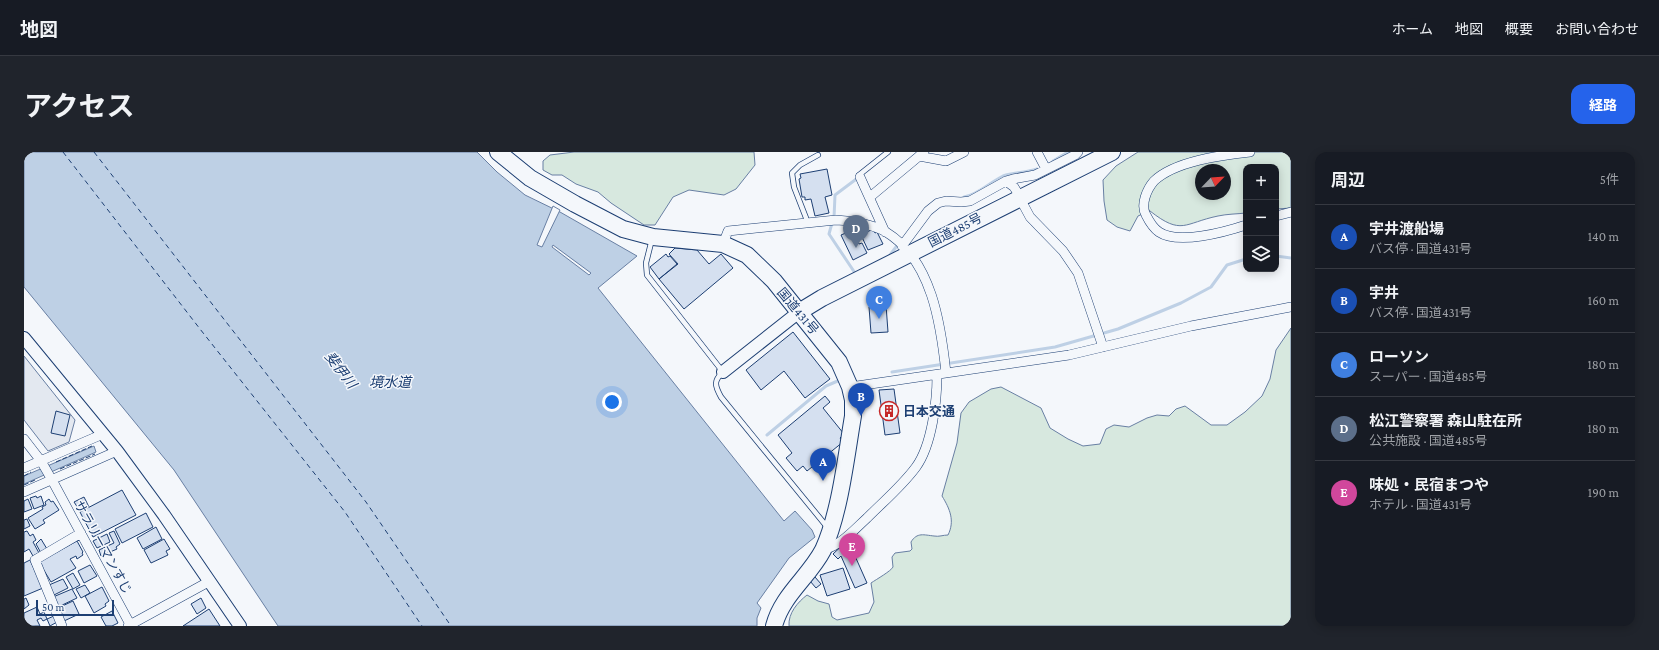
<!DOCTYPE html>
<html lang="ja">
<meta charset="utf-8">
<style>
:root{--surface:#171b24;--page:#20242c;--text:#f1f3f6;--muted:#9ea1a6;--line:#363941;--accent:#2563eb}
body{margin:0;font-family:"Crimson Pro","Noto Sans JP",serif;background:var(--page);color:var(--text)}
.controls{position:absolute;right:12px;top:12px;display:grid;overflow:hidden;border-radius:8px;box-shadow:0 2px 10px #0003}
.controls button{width:36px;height:36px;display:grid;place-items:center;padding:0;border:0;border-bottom:1px solid var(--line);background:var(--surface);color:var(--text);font:20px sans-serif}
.compass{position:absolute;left:1171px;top:12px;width:36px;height:36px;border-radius:50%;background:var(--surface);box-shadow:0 2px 10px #0003;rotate:65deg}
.scale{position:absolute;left:12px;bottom:10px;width:78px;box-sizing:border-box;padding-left:4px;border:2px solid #1d3f73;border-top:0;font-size:11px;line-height:14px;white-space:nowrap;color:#1d3f73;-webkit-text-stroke:3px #f4f7fb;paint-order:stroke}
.you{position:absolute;left:588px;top:250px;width:14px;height:14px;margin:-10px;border:3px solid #fff;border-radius:50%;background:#1a73e8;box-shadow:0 0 0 6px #1a73e833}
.badge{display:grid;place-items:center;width:26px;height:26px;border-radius:50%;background:var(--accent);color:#fff;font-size:13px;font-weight:700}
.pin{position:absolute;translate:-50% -33px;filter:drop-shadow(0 1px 2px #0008)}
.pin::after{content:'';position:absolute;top:21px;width:14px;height:12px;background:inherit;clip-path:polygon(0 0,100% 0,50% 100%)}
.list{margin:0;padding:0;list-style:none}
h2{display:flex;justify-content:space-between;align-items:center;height:52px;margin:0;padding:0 16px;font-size:17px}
h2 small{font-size:13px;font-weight:400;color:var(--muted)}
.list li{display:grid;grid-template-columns:26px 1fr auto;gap:12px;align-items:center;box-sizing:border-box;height:64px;padding:0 16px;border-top:1px solid var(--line)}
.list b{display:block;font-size:15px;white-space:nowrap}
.list p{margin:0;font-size:13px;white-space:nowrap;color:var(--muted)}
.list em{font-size:13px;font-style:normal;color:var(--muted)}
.icon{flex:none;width:22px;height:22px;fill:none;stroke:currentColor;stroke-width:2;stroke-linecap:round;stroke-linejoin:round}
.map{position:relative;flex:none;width:1267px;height:474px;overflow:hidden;border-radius:12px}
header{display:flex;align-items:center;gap:24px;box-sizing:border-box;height:56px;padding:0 20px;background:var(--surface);border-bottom:1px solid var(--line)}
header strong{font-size:19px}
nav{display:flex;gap:22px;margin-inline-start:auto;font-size:14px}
.intro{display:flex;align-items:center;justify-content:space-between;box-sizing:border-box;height:96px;padding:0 24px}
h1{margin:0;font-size:28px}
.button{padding:10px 18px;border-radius:12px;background:var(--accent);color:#fff;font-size:14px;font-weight:700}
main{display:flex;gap:24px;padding:0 24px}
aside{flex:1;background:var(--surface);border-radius:12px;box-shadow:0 2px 10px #0003}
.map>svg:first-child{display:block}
.green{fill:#d7e8df;stroke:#687fa3;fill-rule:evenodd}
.parking{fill:#e3e8f0;stroke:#687fa3}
.water{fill:#bed0e5;stroke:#687fa3}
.pier{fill:#f4f7fb;stroke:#687fa3}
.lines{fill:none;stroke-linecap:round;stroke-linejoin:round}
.stream{stroke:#bed0e5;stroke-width:3}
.ferry{stroke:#1d3f73;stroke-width:1;stroke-dasharray:5 4;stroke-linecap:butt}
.building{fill:#d5e0f0;stroke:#1d3f73}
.service-casing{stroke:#1d3f73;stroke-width:6}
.minor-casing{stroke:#1d3f73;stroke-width:10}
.tertiary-casing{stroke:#1d3f73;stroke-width:14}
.trunk-casing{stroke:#1d3f73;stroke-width:18}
.service{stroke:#f4f7fb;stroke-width:4.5}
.minor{stroke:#f4f7fb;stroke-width:9}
.tertiary{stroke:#f4f7fb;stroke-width:12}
.trunk{stroke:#f4f7fb;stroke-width:16}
.fence{stroke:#1d3f73;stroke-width:1;stroke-dasharray:5 2;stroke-linecap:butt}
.labels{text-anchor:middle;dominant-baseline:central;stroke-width:3;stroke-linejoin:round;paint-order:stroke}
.street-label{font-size:13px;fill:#1d3f73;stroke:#f4f7fb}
.poi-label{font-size:13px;font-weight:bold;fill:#1d3f73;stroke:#f4f7fb;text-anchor:start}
.water-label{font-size:14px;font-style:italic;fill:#1d3f73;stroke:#f4f7fb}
</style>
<header>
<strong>地図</strong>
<nav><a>ホーム</a><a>地図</a><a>概要</a><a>お問い合わせ</a></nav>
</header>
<div class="intro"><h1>アクセス</h1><a class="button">経路</a></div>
<main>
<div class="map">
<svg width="1267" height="474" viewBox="0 0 1267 474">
<rect width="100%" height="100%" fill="#f4f7fb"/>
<path class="green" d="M550 0H730L731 13 712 37 700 43 665 38 649 45 631 73H620L587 51 574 40 552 32 538 23H528L519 18V9L526 3Z
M1114 0H1267V56L1252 57V15H1222V61C1213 62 1203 62 1194 64 1160 71 1158 84 1126 59L1114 64 1106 79 1093 75 1083 68 1080 49 1079 28 1092 14ZM1177 18H1201V42H1177Z
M1267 176V474H765C764 461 774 450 783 443L794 449 805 452 808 465 813 468 845 461 850 450 847 431C853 427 867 419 869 415L868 405 871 401 886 399 888 397 887 390C893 380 900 383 910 384 915 385 919 383 924 383 931 369 926 357 918 344L933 291 937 261 945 250 967 237 977 235 1017 256 1026 276 1044 287 1059 294 1076 292 1082 277 1090 273 1105 275 1123 266 1133 263 1145 264 1152 257 1161 254 1187 273H1203L1221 260 1238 244 1246 227 1252 198Z"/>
<path class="parking" d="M0 204 51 268 45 290 24 299 0 268Z"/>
<path class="water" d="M0 0H453L473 20 501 43 536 60 613 104 574 136 760 369 771 359 788 378 791 385 765 406 733 451 737 456 733 466V474H254L150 318 0 135Z
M70 294 72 300 0 332V324Z"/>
<path class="pier" d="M529 54 536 58 518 95 513 93Z
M529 93 567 121 565 123 528 95Z"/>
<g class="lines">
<path class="stream" d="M1029 9 1044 0
M940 45C954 43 966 30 979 24 991 20 1002 21 1013 17
M810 66 811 43 835 25
M808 71 805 82 831 121
M866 103 875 91
M1252 104 1267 106
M868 220 1031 195 1094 177 1157 151 1187 135 1203 113 1222 107
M743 283 802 234 816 228"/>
<path class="ferry" d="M39 0 176 177 321 360 398 474
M70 0 342 350 427 474"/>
</g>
<path class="building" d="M803 17 808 43 801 45 805 61 791 64 787 47 781 48V45H778L775 27 777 26 776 22Z
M849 77 851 81 853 80 859 92 844 98 837 83Z
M829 78 835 92 838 91 843 101 829 108 817 83Z
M651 96 673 98 685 112 697 102 709 116 660 157 635 127 654 112 645 102Z
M642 102 644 105 646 104 653 112 635 127 626 115Z
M862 153 864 180 847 181 845 155Z
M769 180 806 227 781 246 760 219 737 238 722 218Z
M870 237 876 281 861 283 855 238Z
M801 244 806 250 799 256 820 282 816 286 819 290 783 319 779 314 773 319 762 306 768 301 754 283Z
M32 259 46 263 41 284 27 281Z
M98 338 112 363 69 385 56 360Z
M12 344 13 346 17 344 20 353 10 357 6 346Z
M60 345 65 355 56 359 50 350Z
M4 347 8 357 0 360V349Z
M25 347 27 350 29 349 35 358 19 368 21 371 11 377 4 366 19 357 18 355 22 353 21 350Z
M122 361 129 375 98 391 91 377Z
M3 367 6 374 0 377V368Z
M132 375 138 387 119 397 113 386Z
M3 379 6 384 9 382 12 388 9 390 15 401 9 404 5 397 0 400V380Z
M90 379 96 392 92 395 93 397 77 404 75 398 90 391 85 381Z
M83 382 86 390 73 396 69 389Z
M17 387 23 397 17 401 12 392Z
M140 387 146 397 142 399 144 403 127 411 120 398Z
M53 389 59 400 58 401 59 403 53 407 52 404 46 407 52 416 27 430 15 410Z
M823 389 828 394 827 395 843 431 831 436 817 404 814 407 809 402Z
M6 408 19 436 0 444V411Z
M66 413 73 424 60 431 54 419Z
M819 416 826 437 803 444 796 423Z
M49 421 56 433 49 437 42 425Z
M791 425 797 432 792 436 786 429Z
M39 427 44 436 30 443 25 433Z
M61 433 66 441 57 446 52 437Z
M78 435 85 449 81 452 82 454 70 461 61 444Z
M48 437 53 446 34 455 29 445Z
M2 446 5 453 0 457V447Z
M177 446 182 456 173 462 167 452Z
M49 449 55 462 40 469 34 456Z
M13 455 16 462 20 460 23 467 19 469 17 466 13 468 16 474H3L0 467V461Z
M185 457 196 474H159Z
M88 459 94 471 88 474H82L77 465Z
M30 464 33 470 26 474 23 467Z"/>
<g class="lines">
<defs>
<path id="service" d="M835 23 864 0
M784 71 770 35 768 21 776 13 794 3
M628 87 622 111 623 123 699 220C689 229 691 234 697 245L804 376"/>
<path id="minor" d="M1013 0 1022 17
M895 4 922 9 940 0
M836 25 861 80
M982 29 990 35 993 40
M846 45 900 0
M999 52 1006 65 1039 99 1054 121 1079 195
M1252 64 1267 60
M1222 73C1201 80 1154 93 1135 80 1129 76 1125 69 1122 63 1116 53 1123 37 1130 29 1151 9 1198 3 1226 0
M699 92 704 79 812 68C828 69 848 72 862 80 908 108 917 173 922 221
M878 94 904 59 914 51 922 49 937 50 946 49 982 29 989 27 1011 23 1051 3 1054 0
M826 235 1045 203 1167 174 1267 155
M0 287 17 309 28 328 107 474
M0 316 79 282
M0 340 93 299
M799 398C816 394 830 378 843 366 860 349 878 334 892 315 908 293 913 249 913 223
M38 474 11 408 57 381
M104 474 186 429"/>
<path id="tertiary" d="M0 186 93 299 140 363 216 474
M699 220 775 160"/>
<path id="trunk" d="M474 0 506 26 551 52 599 77 629 85 699 92 723 103 750 129 815 210 826 235 829 248V264C822 305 816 361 799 398 785 425 758 443 750 474
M775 160 798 146 1088 0"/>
</defs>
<use href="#service" class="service-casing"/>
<use href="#minor" class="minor-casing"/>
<use href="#tertiary" class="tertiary-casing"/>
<use href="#trunk" class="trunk-casing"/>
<use href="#service" class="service"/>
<use href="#minor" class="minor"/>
<use href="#tertiary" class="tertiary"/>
<use href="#trunk" class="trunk"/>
<path class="fence" d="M32 310 68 294
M36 317 71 302
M0 324 7 320
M0 333 11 328"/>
</g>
<defs>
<symbol id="building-ring" viewBox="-11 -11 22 22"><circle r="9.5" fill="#f4f7fb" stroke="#c62828" stroke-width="1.5"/><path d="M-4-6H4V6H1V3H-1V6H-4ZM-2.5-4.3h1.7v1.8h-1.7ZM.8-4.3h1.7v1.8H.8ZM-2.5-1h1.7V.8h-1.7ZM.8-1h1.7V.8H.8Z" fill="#c62828"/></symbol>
</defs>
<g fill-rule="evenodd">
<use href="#building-ring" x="854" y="248" width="22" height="22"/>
</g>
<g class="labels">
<g class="street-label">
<text transform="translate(931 78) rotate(-27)">国道485号</text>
<text transform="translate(774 159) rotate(50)">国道431号</text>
<text transform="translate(79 395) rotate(61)">サラリーマンすじ</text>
</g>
<g class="poi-label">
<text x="879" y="259">日本交通</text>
</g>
<g class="water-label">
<text transform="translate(317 218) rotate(52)">斐伊川</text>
<text x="366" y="230">境水道</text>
</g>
</g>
</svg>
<div class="controls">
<button>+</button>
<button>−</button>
<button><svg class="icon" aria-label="layers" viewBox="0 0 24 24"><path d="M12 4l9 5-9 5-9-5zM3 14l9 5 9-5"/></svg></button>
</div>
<svg class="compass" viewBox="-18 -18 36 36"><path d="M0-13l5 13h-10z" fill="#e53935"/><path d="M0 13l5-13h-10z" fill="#9ea1a6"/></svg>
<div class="scale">50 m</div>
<div class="you"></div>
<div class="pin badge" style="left:799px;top:329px;background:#1a4fb4">A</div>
<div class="pin badge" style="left:837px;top:264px;background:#1a4fb4">B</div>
<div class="pin badge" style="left:855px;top:167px;background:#3f7fe0">C</div>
<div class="pin badge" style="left:832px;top:96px;background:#5c6f8a">D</div>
<div class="pin badge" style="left:828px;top:414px;background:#d1479c">E</div>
</div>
<aside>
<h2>周辺<small>5件</small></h2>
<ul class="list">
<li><span class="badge" style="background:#1a4fb4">A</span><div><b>宇井渡船場</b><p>バス停 · 国道431号</p></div><em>140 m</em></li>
<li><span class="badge" style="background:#1a4fb4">B</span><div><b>宇井</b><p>バス停 · 国道431号</p></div><em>160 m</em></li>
<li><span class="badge" style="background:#3f7fe0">C</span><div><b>ローソン</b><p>スーパー · 国道485号</p></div><em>180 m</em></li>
<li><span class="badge" style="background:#5c6f8a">D</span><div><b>松江警察署 森山駐在所</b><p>公共施設 · 国道485号</p></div><em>180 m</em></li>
<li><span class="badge" style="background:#d1479c">E</span><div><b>味処・民宿まつや</b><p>ホテル · 国道431号</p></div><em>190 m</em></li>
</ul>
</aside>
</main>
